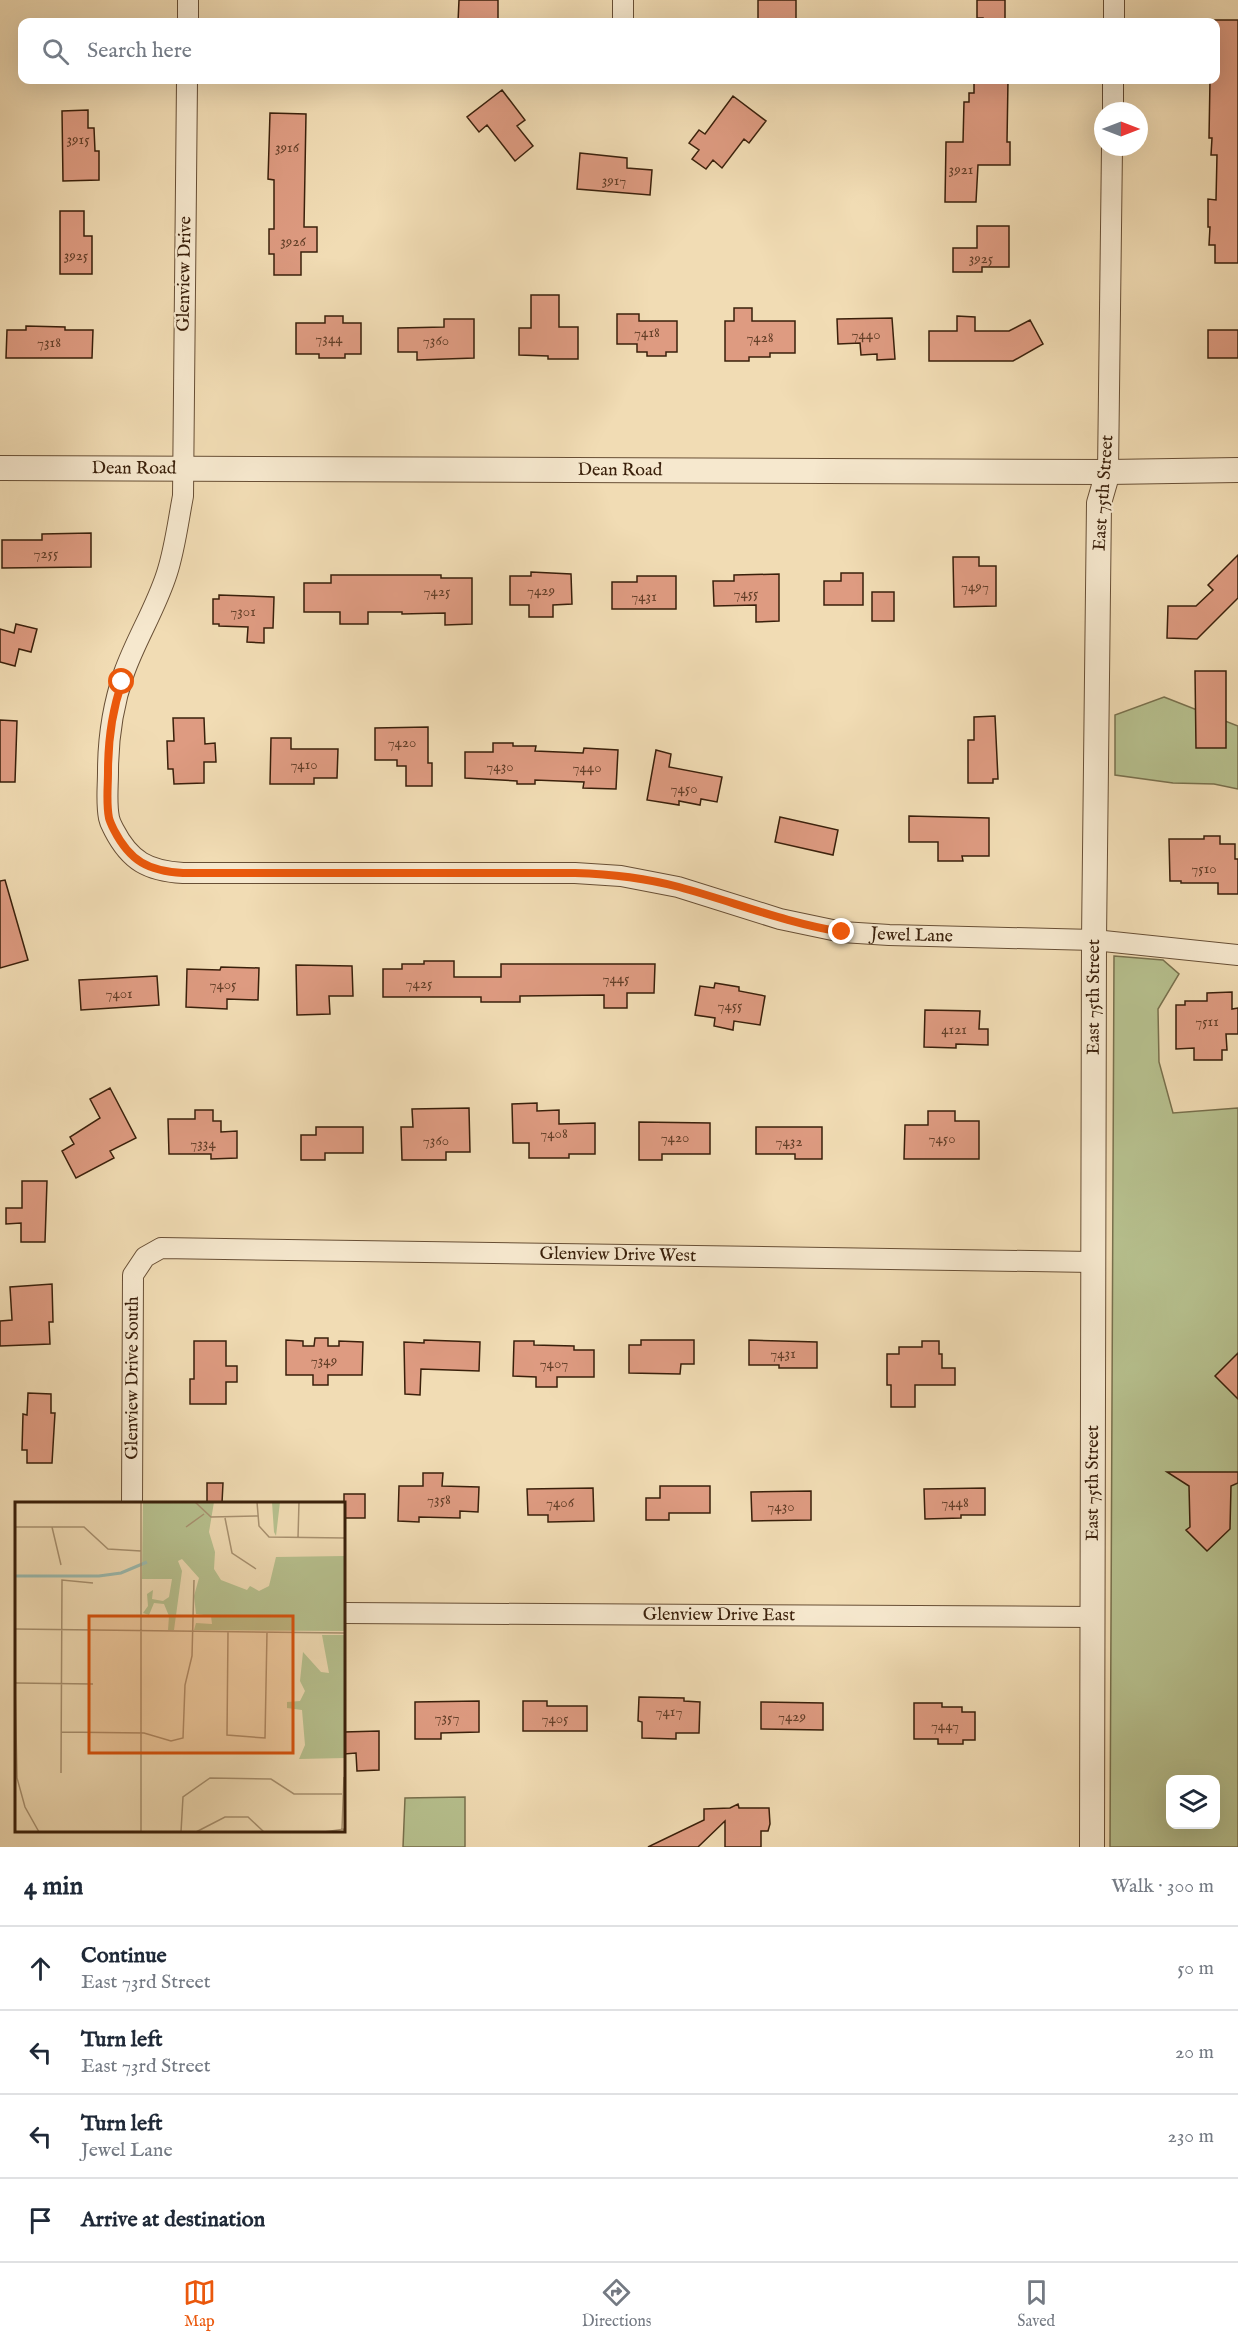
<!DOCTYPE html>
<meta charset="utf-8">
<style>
:root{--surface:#fff;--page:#f2f2f3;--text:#1f2937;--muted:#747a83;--line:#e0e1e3;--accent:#ea580c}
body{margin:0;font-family:"IM FELL English",serif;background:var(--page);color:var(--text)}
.controls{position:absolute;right:18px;bottom:18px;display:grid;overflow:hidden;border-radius:12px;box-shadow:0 6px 24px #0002}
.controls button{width:54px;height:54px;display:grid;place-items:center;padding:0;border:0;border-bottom:2px solid var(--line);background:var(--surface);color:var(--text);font:30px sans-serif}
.compass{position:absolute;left:1094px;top:102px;width:54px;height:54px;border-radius:50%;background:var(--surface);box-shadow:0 6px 24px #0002;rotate:90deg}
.stop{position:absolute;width:18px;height:18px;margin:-14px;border:4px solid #ea580c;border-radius:50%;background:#fff}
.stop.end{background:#ea580c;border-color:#fff;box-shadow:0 2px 6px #0008}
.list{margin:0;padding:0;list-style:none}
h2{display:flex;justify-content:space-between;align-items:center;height:78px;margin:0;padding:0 24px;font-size:26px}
h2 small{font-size:20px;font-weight:400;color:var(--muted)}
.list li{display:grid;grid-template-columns:39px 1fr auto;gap:18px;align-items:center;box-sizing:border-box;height:84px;padding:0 24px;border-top:2px solid var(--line)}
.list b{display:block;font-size:22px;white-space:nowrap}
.list p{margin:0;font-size:20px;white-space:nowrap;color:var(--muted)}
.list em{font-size:20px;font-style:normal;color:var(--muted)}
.icon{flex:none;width:33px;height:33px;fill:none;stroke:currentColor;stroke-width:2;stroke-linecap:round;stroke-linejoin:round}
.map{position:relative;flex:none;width:1238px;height:1847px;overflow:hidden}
.search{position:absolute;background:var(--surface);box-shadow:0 6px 24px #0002;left:18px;right:18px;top:18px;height:66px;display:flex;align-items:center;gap:15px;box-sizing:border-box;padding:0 21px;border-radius:12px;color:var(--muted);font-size:22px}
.sheet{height:414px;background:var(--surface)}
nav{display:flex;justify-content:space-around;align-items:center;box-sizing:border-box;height:84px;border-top:2px solid var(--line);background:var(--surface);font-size:16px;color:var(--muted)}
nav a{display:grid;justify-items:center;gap:3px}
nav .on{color:var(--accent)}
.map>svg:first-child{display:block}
.green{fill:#b7c18f;stroke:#78704d;stroke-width:1.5;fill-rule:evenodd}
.building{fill:#de9b81;stroke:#3a200b;stroke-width:1.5}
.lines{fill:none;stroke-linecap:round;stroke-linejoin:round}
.minor-casing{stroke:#684f35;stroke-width:22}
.tertiary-casing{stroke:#684f35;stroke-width:26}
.minor{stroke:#f6e8ce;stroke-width:20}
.tertiary{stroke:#f6e8ce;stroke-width:24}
.route{stroke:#ea580c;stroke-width:8}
.labels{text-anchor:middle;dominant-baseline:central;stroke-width:4.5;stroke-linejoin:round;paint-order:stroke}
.number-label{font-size:15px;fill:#633f28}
.street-label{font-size:18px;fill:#3a200b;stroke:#f6e8ce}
.inset-river{fill:none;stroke:#9bbbb0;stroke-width:3}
.inset-road{fill:none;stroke:#a89170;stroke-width:1.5}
.view{fill:#d7530c;fill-opacity:0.15;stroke:#d7530c;stroke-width:3}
.inset-edge{fill:none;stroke:#3a200b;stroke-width:3}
</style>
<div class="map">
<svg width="1238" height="1847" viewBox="0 0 1238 1847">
<rect width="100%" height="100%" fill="#f1dcb4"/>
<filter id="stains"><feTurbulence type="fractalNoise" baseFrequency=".00333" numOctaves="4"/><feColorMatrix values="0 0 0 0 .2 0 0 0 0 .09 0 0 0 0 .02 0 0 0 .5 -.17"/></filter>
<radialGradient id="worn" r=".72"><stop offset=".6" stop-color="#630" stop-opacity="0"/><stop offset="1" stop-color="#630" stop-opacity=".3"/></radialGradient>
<path class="green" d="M1164 697 1238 726V789L1214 784 1173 783 1115 775V715Z
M1114 956 1163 960 1179 974 1158 1009 1159 1062 1173 1113 1238 1108V1847H1110ZM1170 1780H1216V1824H1170Z
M465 1797V1847H403L405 1798Z"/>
<path class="building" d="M459 0H498V22H458Z
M758 0H796V22H764V20H758Z
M977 0H1005V22H983V18H977Z
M1215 20H1238V263H1215V245H1209L1210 227H1208V199L1216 200 1217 155H1211L1212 138H1209L1210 80H1215Z
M974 80H1008L1007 142H1010V165H978L976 202H945L946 142H963L964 102H969V93H974Z
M502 90 525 120 517 126 533 146 515 161 487 125 479 132 467 117Z
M733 96 766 121 749 143 744 139 722 168 713 160 706 169 692 159 699 150 689 143 699 130 705 134Z
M88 110V128H94L95 151H99V180L63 181 62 111Z
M270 113 306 114 304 227H317V252H301V275H274V254H269V229H274V180L268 179Z
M580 153 627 158V168L652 170 650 195 577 189Z
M60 211H84V236H92V274H60Z
M977 226H1009V267H982V272H953V248H977Z
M531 295H559V327H578V359H548V356L519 355V328H531Z
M734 308H752V321H795V353H770V357H749V361H725V321H734Z
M617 314H639V321H677V352H666V356H647V352H637V344H617Z
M325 316H343V323H361V354H345V358H319V354H296V323H325Z
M957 316 975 317V331H1009L1030 320 1043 344 1013 361H929V331H957Z
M892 318 895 359 877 360V354L861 355 860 343 838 344 837 319Z
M444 319H474V358L417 360V352H398V328L444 327Z
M26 326 65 327V330H93L92 358H6L7 330H26Z
M1208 330H1238V358H1208Z
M91 533V567L2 568V540H42V534Z
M1238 555V598L1197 639 1167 638 1168 606H1196L1213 590 1208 585Z
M953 557H979V566H996V606L954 607Z
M531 572 571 574 572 604 553 605V617H529V605H510V576H531Z
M841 573H863V605H824V581H841Z
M779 574V621L756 622V605L714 606 713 581H734V575Z
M331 575H441V578H472V624L445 625V613L402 614V612H368V624H340V612H304V583H331Z
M637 576H676V609H612V582H637Z
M872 592H894V621H872Z
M219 595 274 597 273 628H264V643L247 642 248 627 219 626V624H213V599H219Z
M16 624 37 629 31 652 19 649 15 666 0 662V629L14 633Z
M1195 671H1226V748H1196Z
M995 716 998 779H993V783H968V740H974V717Z
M173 718H204L205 744 215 743 216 762H204V783L174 784 173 769H168L167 741H174Z
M0 720 17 721 15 782H0Z
M428 727V763H432V786H406V766H397V760H375V728Z
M271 738H291V749H338L337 778H314V784H270Z
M493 743H513V746H536L535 751 583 753 584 748 618 750 616 789 583 788 584 782 535 780V784H517V781L465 778V752H493Z
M656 750 671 754 669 767 722 777 717 802 701 799 700 805 679 801V805L647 800Z
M909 816 989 818V856H962L963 861H938V842H909Z
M780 817 838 830 833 855 775 842Z
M1204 836H1220V844H1235V859H1238V894H1218V883H1181V881H1170L1169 839H1204Z
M5 880 28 960 0 968V881Z
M424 961H454V977H501V964H655L654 993H627V1008H604V995L520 996V1002H481V997H383V969H402V964H424Z
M296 965 352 966 353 996H329L330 1014 297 1015Z
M221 967 259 968 258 1000 227 999V1009L186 1007 187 969 220 970Z
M157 976 159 1005 81 1010 79 980Z
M715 983 739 987V991L765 996 760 1025 734 1021 733 1030 714 1026 715 1018 695 1015 700 986 714 988Z
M1232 992V1009L1238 1008V1034H1226L1227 1050H1222V1060H1194V1048L1176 1049V1005H1185V1001H1207V993Z
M925 1010 980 1011 979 1029H988V1045L956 1044V1048L924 1047Z
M110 1088 136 1138 110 1151 114 1158 76 1178 62 1151 74 1144 70 1137 100 1118 90 1099Z
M537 1103V1111L559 1110V1124L595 1123V1154H569V1158H529V1143H513L512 1104Z
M469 1108 470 1152H446V1160H402L401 1127H413L412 1109Z
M195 1110H213V1121H221V1132L237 1131V1158L211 1159V1154H169L168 1119H195Z
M928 1111H955V1121H979V1159H904L905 1125H928Z
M639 1122 710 1123V1154H662V1160H639Z
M316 1127H363V1153H325V1160H301V1135H316Z
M756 1127H822V1159H795V1154H756Z
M22 1181H47L45 1242H21V1223L6 1224V1208H22Z
M52 1284 53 1322H49L50 1344 0 1346V1321L12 1320 10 1287Z
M315 1338H328V1346H339V1341L363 1342 362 1375H328V1385H313V1375H286V1340L303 1341V1346H314Z
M424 1340 480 1342 479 1371 421 1369 420 1395 405 1394 404 1342 424 1343Z
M641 1340H694V1364H681L680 1374 629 1373V1345H641Z
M749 1340 817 1342V1368H779V1365H749Z
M194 1341H226V1366H237V1382H226V1404H190V1379H194Z
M514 1341H534V1345L574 1346V1350H594V1377H557V1387H536V1377L513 1376Z
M922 1341H939V1354H942V1368H955V1385H915V1407H891V1385H887V1354H899V1347H922Z
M1238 1353V1399L1215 1376Z
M28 1393 51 1394V1413H55L52 1463H27V1450H22L23 1414 27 1415Z
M1167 1472H1238V1483L1231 1486 1230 1529 1207 1551 1186 1530 1190 1527 1189 1486Z
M423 1473H443L442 1486 479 1487 478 1512 460 1511V1518L419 1517V1522L398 1521 399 1486H423Z
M207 1483H223L222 1503H207Z
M660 1486H710V1513H669V1520H646V1498H660Z
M593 1488 594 1521 548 1522V1515H528L527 1489Z
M985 1488V1515H961V1518L925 1519 924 1489Z
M811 1491V1520L752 1521 751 1492Z
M344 1494H365V1518H344Z
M639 1697 684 1698V1701L700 1702 699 1733H676V1739L642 1738V1722L638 1721Z
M479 1701V1732L441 1733V1739H415V1702Z
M523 1701H547V1706H587V1731H523Z
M761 1702 823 1703V1730L761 1729Z
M914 1703H942V1707H962V1712H975V1740H963V1744H938V1739H914Z
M379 1731V1770L357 1771 356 1753 344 1754V1732Z
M738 1804 739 1808H769L770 1824 768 1831H761V1847H725V1821L698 1847H648L704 1820V1809L730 1808Z"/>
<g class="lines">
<defs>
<g id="minor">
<path d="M188 22V0"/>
<path d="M623 22V0"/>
<path d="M1114 22V0"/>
<path id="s1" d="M187 80 183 496C178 522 175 548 167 573 156 608 136 639 124 673 113 705 108 739 108 772 108 787 106 803 109 818 110 823 112 826 114 830 130 861 148 871 183 873H575L621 876 678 887 780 919 842 932 889 935 1094 940 1238 955"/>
<path d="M1113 111V80"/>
<path d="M1108 472 1112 147"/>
<path id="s2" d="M132 1504 133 1275 145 1257 161 1248 1092 1262"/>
<path id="s3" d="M344 1613 1094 1617"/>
</g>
<g id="tertiary">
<path id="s4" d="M0 468 1108 472 1238 470"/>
<path id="s5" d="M1092 1847 1094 940 1099 503 1108 472"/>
</g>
</defs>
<use href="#minor" class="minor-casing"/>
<use href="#tertiary" class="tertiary-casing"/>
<use href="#minor" class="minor"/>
<use href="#tertiary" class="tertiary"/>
</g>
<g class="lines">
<path class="route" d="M122 682C112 711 108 741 108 772 108 787 106 803 109 818 110 822 112 826 114 830 130 861 148 871 183 873H575C610 874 645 878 679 887 734 902 786 923 842 932"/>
</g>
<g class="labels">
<g class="number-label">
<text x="78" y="139">3915</text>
<text x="287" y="147">3916</text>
<text x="961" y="169">3921</text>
<text x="614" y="180">3917</text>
<text x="293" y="241">3926</text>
<text x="76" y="255">3925</text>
<text x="981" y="258">3925</text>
<text x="647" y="332">7418</text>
<text x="866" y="334">7440</text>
<text x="760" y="337">7428</text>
<text x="329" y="338">7344</text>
<text x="436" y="340">7360</text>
<text x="49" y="342">7318</text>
<text x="46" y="553">7255</text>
<text x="975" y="586">7497</text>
<text x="541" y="590">7429</text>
<text x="437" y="591">7425</text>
<text x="746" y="593">7455</text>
<text x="644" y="596">7431</text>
<text x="243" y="611">7301</text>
<text x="402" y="742">7420</text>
<text x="304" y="764">7410</text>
<text x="500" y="766">7430</text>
<text x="587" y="767">7440</text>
<text x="684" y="788">7450</text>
<text x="1204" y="868">7510</text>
<text x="616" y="978">7445</text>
<text x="419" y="983">7425</text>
<text x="223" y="984">7405</text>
<text x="119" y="993">7401</text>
<text x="730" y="1005">7455</text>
<text x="1207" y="1021">7511</text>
<text x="954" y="1029">4121</text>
<text x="554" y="1133">7408</text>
<text x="675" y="1137">7420</text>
<text x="942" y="1138">7450</text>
<text x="436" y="1140">7360</text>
<text x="789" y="1141">7432</text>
<text x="203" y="1143">7334</text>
<text x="783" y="1353">7431</text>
<text x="324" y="1360">7349</text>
<text x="554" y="1363">7407</text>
<text x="439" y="1499">7358</text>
<text x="560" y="1502">7406</text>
<text x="955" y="1502">7448</text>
<text x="781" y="1506">7430</text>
<text x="669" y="1711">7417</text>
<text x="792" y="1716">7429</text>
<text x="447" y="1717">7357</text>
<text x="555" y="1718">7405</text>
<text x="945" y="1725">7447</text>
</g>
<g class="street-label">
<text transform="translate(185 274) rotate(-89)">Glenview Drive</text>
<text stroke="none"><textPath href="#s4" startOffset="134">Dean Road</textPath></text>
<text stroke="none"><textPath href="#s4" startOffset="620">Dean Road</textPath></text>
<text transform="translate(1104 493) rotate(-86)">East 75th Street</text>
<text stroke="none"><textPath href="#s1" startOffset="1586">Jewel Lane</textPath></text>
<text stroke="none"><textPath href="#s5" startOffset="850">East 75th Street</textPath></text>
<text stroke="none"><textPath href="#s2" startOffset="726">Glenview Drive West</textPath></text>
<text stroke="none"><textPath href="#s2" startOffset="126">Glenview Drive South</textPath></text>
<text stroke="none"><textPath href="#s5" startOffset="364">East 75th Street</textPath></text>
<text stroke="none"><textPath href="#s3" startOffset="375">Glenview Drive East</textPath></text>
</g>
</g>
<g transform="translate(15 1502)">
<rect width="330" height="330" fill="#f1dcb4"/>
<path d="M128 0H199L194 30 200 50 199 67 206 78 232 88 235 84 244 89 254 84 261 55 330 54V129L179 128 181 121 197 122 196 114 181 112 179 94 184 76 167 57 163 59 167 69 159 128H153L154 114 149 102 139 101 134 113 128 111 133 104 132 92 138 88 137 97 148 99 154 95 157 77H127ZM257 0H265L261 34 259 30ZM307 133H330V256L284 257 290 243 287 208 272 206V200L285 199 290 189 285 179 288 150 306 170 314 171Z" fill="#b7c18f"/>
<path class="inset-river" d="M0 74H84L106 71 132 60"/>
<path class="inset-road" d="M180 0 196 15 243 14M242 0 244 24 254 35 330 36M210 16 217 51 241 67M0 25H69L93 47 126 49M37 25 46 63M171 25 189 12M283 36 284 0M0 127 330 131M213 130 212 233 250 236 252 130M0 181 2 276 10 305 24 330M1 181 78 182M46 230 129 231 156 239 168 236 170 183 177 154 179 78M46 271 47 78 78 81M327 327 329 275M103 330H150M126 330V0M166 330 168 295 195 276 256 277 279 292H327M181 330 210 315H233L249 330M309 330 330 327"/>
<path class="view" d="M74 114H278V251H74Z"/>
<rect width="330" height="330" class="inset-edge"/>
</g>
<rect width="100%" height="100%" filter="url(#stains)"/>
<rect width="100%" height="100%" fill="url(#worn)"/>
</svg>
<div class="controls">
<button><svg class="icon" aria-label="layers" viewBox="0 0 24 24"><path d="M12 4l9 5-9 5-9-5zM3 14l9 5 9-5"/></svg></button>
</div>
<svg class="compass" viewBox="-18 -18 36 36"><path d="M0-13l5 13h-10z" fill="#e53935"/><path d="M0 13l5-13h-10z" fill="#747a83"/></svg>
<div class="stop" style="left:122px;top:682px"></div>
<div class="stop end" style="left:842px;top:932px"></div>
<div class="search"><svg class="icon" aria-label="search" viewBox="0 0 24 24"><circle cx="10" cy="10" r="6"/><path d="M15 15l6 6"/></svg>Search here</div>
</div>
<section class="sheet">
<h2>4 min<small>Walk · 300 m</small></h2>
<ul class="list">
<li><svg class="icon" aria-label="ahead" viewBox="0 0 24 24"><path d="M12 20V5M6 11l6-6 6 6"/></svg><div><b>Continue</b><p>East 73rd Street</p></div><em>50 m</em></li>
<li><svg class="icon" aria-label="left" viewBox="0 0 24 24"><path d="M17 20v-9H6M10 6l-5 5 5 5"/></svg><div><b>Turn left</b><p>East 73rd Street</p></div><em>20 m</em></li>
<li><svg class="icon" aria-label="left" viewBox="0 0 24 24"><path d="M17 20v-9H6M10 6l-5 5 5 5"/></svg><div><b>Turn left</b><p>Jewel Lane</p></div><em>230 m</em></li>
<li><svg class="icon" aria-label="arrive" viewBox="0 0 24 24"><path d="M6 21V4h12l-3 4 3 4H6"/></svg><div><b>Arrive at destination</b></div></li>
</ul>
</section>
<nav>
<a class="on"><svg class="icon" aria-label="map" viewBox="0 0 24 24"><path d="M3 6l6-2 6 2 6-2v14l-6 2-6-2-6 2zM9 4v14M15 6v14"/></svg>Map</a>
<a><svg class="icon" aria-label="directions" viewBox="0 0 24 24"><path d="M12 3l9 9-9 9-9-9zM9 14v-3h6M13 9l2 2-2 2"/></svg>Directions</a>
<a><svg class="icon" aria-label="saved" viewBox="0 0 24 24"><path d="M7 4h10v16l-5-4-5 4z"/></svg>Saved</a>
</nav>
